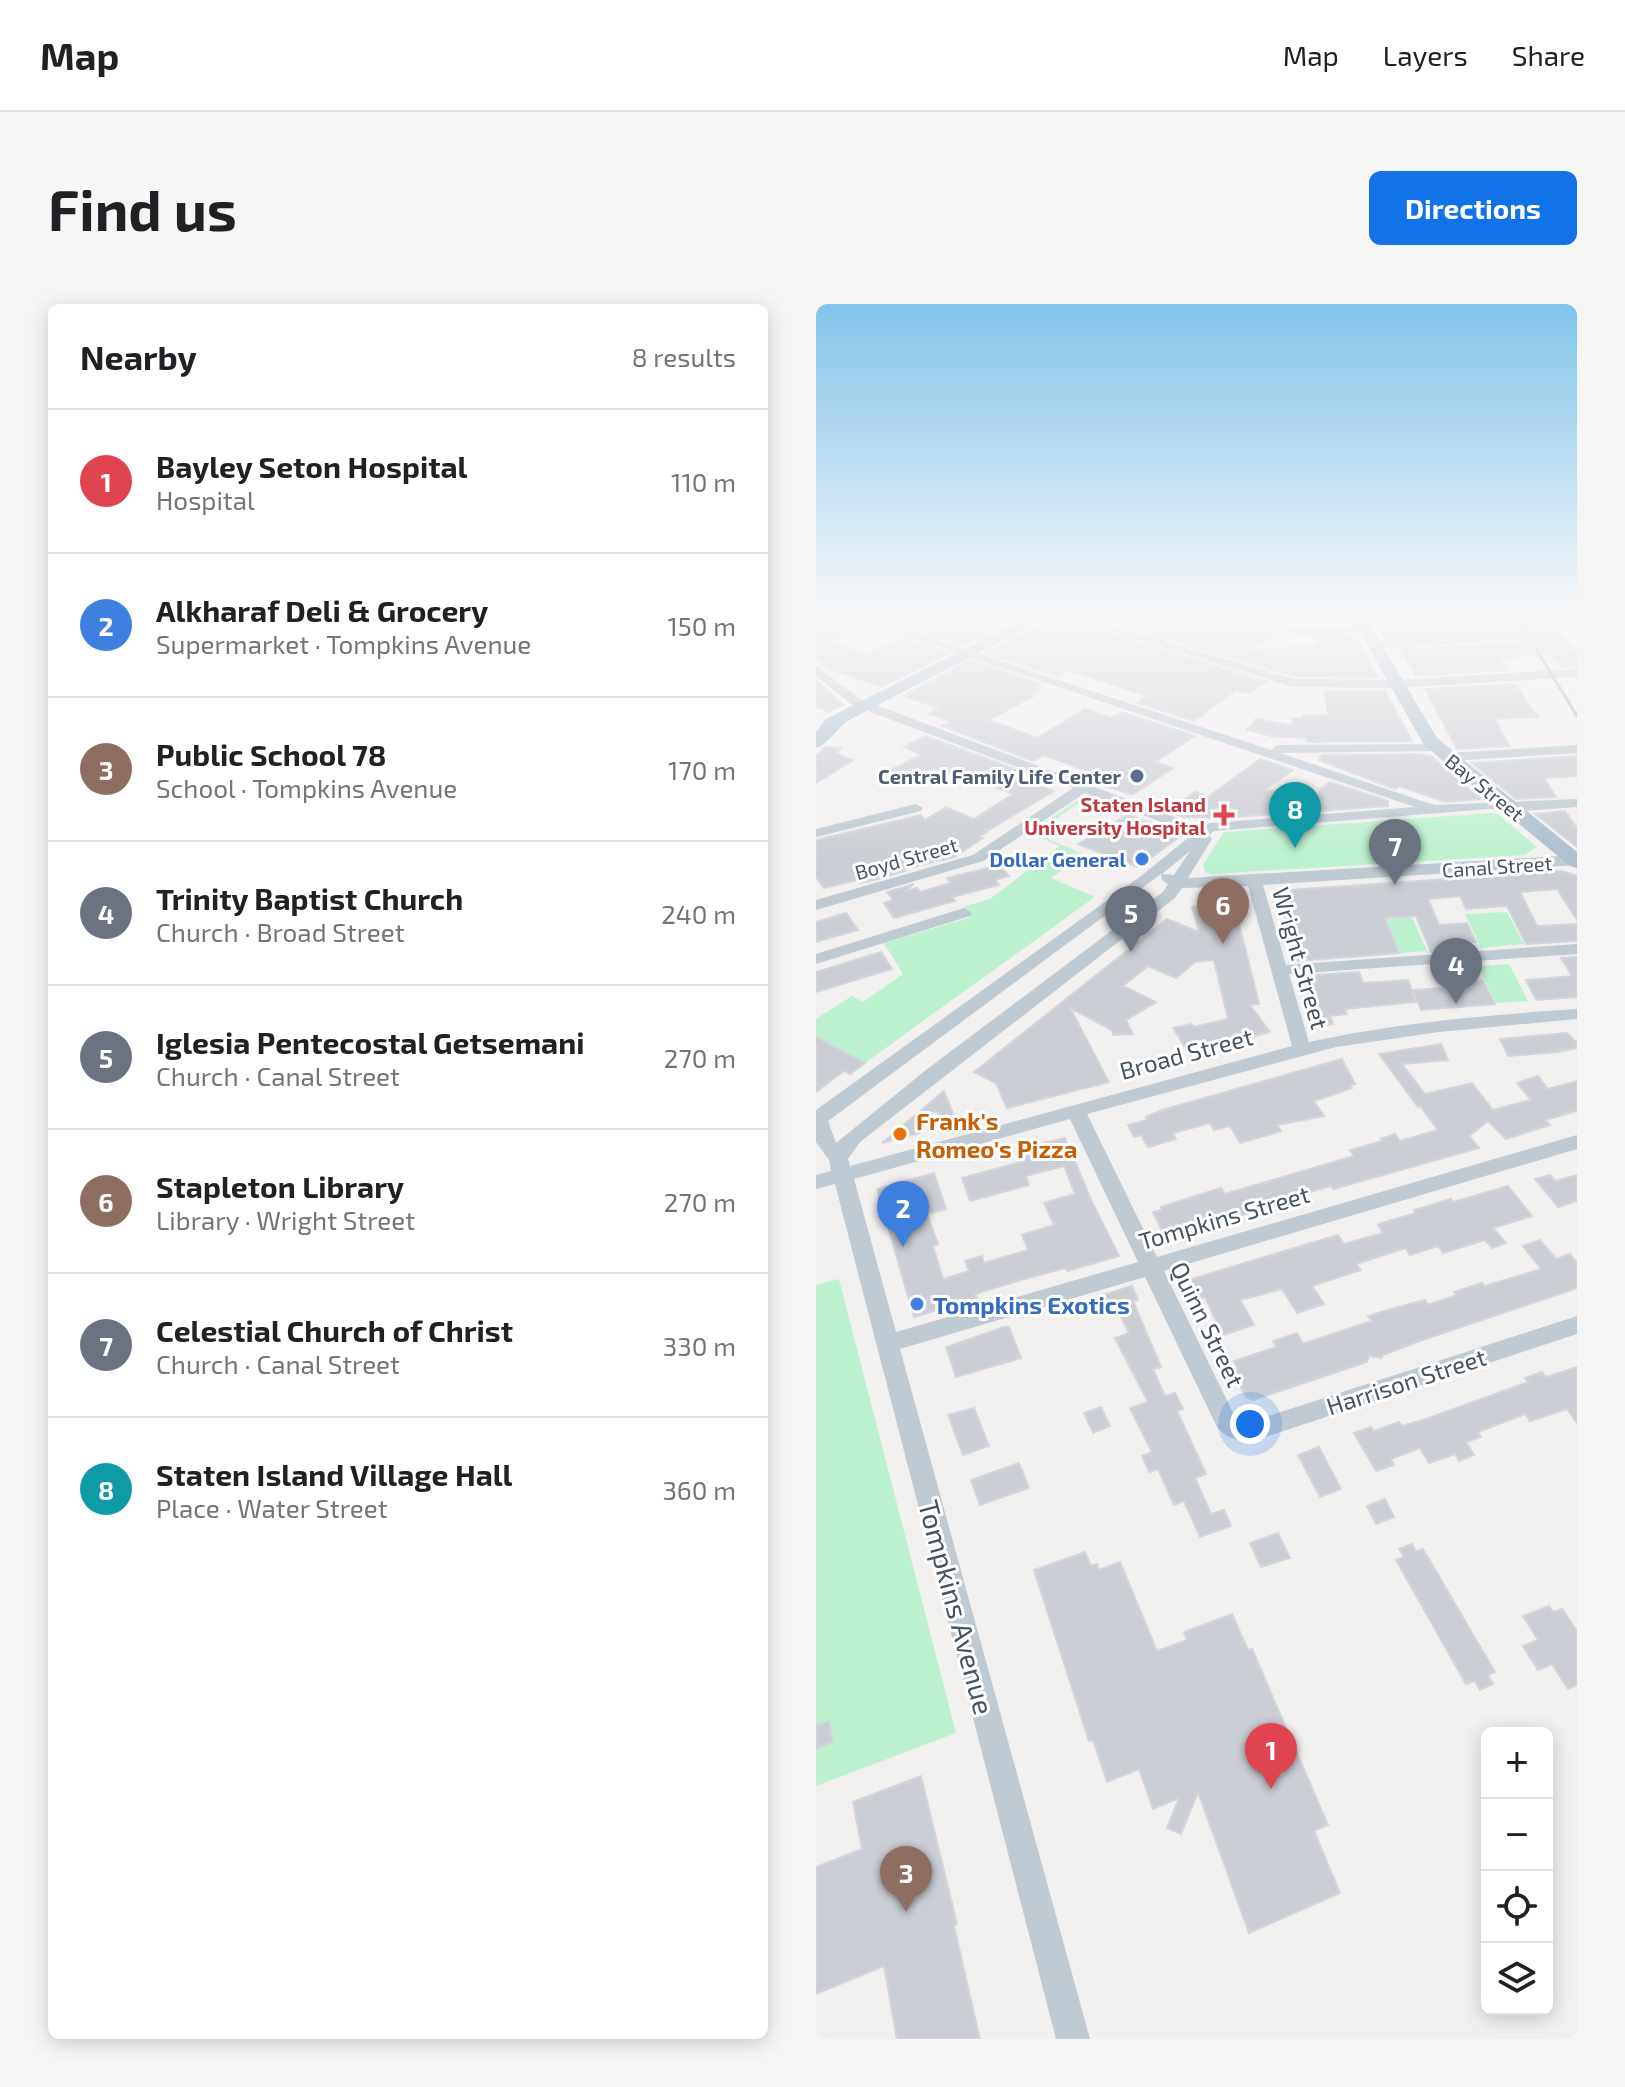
<!DOCTYPE html>
<meta charset="utf-8">
<style>
:root{--surface:#fff;--page:#f6f6f6;--text:#202124;--muted:#757577;--line:#e0e0e0;--accent:#1273e9}
body{margin:0;font-family:"Exo 2",sans-serif;background:var(--page);color:var(--text)}
.controls{position:absolute;right:24px;bottom:24px;display:grid;overflow:hidden;border-radius:12px;box-shadow:0 4px 20px #0003}
.controls button{width:72px;height:72px;display:grid;place-items:center;padding:0;border:0;border-bottom:2px solid var(--line);background:var(--surface);color:var(--text);font:40px sans-serif}
.you{position:absolute;left:434px;top:1120px;width:28px;height:28px;margin:-20px;border:6px solid #fff;border-radius:50%;background:#1a73e8;box-shadow:0 0 0 12px #1a73e833}
.badge{display:grid;place-items:center;width:52px;height:52px;border-radius:50%;background:var(--accent);color:#fff;font-size:26px;font-weight:700}
.pin{position:absolute;translate:-50% -66px;filter:drop-shadow(0 2px 4px #0008)}
.pin::after{content:'';position:absolute;top:42px;width:28px;height:24px;background:inherit;clip-path:polygon(0 0,100% 0,50% 100%)}
.list{margin:0;padding:0;list-style:none}
h2{display:flex;justify-content:space-between;align-items:center;height:104px;margin:0;padding:0 32px;font-size:34px}
h2 small{font-size:26px;font-weight:400;color:var(--muted)}
.list li{display:grid;grid-template-columns:52px 1fr auto;gap:24px;align-items:center;box-sizing:border-box;height:144px;padding:0 32px;border-top:2px solid var(--line)}
.list b{display:block;font-size:30px;white-space:nowrap}
.list p{margin:0;font-size:26px;white-space:nowrap;color:var(--muted)}
.list em{font-size:26px;font-style:normal;color:var(--muted)}
.icon{flex:none;width:44px;height:44px;fill:none;stroke:currentColor;stroke-width:2;stroke-linecap:round;stroke-linejoin:round}
.map{position:relative;flex:none;width:761px;height:1735px;overflow:hidden;border-radius:12px}
header{display:flex;align-items:center;gap:48px;box-sizing:border-box;height:112px;padding:0 40px;background:var(--surface);border-bottom:2px solid var(--line)}
header strong{font-size:38px}
nav{display:flex;gap:44px;margin-inline-start:auto;font-size:28px}
.intro{display:flex;align-items:center;justify-content:space-between;box-sizing:border-box;height:192px;padding:0 48px}
h1{margin:0;font-size:56px}
.button{padding:20px 36px;border-radius:12px;background:var(--accent);color:#fff;font-size:28px;font-weight:700}
main{display:flex;gap:48px;padding:0 48px}
aside{flex:1;background:var(--surface);border-radius:12px;box-shadow:0 4px 20px #0003}
.map>svg:first-child{display:block}
.green{fill:#bcf1cf}
.building{fill:#cbced4;stroke:#d3d5db;stroke-width:2}
.lines{fill:none;stroke-linecap:round;stroke-linejoin:round}
.minor{fill:#bfcad2;fill-rule:evenodd}
.major{fill:#aebfcf;fill-rule:evenodd}
.rail{stroke:#b1b4ba;stroke-width:3}
.service-dot{fill:#5c6f8a;stroke:#fff;stroke-width:3}
.health-dot{fill:#e0444e;stroke:#fff;stroke-width:3}
.shop-dot{fill:#3f7fe0;stroke:#fff;stroke-width:3}
.food-dot{fill:#e8710a;stroke:#fff;stroke-width:3}
.labels{text-anchor:middle;dominant-baseline:central;stroke-width:6;stroke-linejoin:round;paint-order:stroke}
.far-service-label{font-size:20px;font-weight:bold;fill:#4e5e75;stroke:#fff;text-anchor:end}
.far-street-label{font-size:20px;fill:#46535d;stroke:#fff}
.far-health-label{font-size:20px;font-weight:bold;fill:#be3a42;stroke:#fff;text-anchor:end}
.far-shop-label{font-size:20px;font-weight:bold;fill:#366cbe;stroke:#fff;text-anchor:end}
.street-label{font-size:24px;fill:#46535d;stroke:#fff}
.food-label{font-size:24px;font-weight:bold;fill:#c56008;stroke:#fff;text-anchor:start}
.shop-label{font-size:24px;font-weight:bold;fill:#366cbe;stroke:#fff;text-anchor:start}
.near-street-label{font-size:28px;fill:#46535d;stroke:#fff}
</style>
<header>
<strong>Map</strong>
<nav><a>Map</a><a>Layers</a><a>Share</a></nav>
</header>
<div class="intro"><h1>Find us</h1><a class="button">Directions</a></div>
<main>
<aside>
<h2>Nearby<small>8 results</small></h2>
<ul class="list">
<li><span class="badge" style="background:#e0444e">1</span><div><b>Bayley Seton Hospital</b><p>Hospital</p></div><em>110 m</em></li>
<li><span class="badge" style="background:#3f7fe0">2</span><div><b>Alkharaf Deli &amp; Grocery</b><p>Supermarket · Tompkins Avenue</p></div><em>150 m</em></li>
<li><span class="badge" style="background:#8d6e63">3</span><div><b>Public School 78</b><p>School · Tompkins Avenue</p></div><em>170 m</em></li>
<li><span class="badge" style="background:#6b7280">4</span><div><b>Trinity Baptist Church</b><p>Church · Broad Street</p></div><em>240 m</em></li>
<li><span class="badge" style="background:#6b7280">5</span><div><b>Iglesia Pentecostal Getsemani</b><p>Church · Canal Street</p></div><em>270 m</em></li>
<li><span class="badge" style="background:#8d6e63">6</span><div><b>Stapleton Library</b><p>Library · Wright Street</p></div><em>270 m</em></li>
<li><span class="badge" style="background:#6b7280">7</span><div><b>Celestial Church of Christ</b><p>Church · Canal Street</p></div><em>330 m</em></li>
<li><span class="badge" style="background:#0f9aa8">8</span><div><b>Staten Island Village Hall</b><p>Place · Water Street</p></div><em>360 m</em></li>
</ul>
</aside>
<div class="map">
<svg width="761" height="1735" viewBox="0 0 761 1735">
<rect width="100%" height="100%" fill="#f2efef"/>
<path class="green" d="M265 494 269 495 220 529 268 551 235 574 279 593 49 759 0 733V715L36 692 47 698 87 670 68 639 153 614 147 603 174 595 244 542 213 529Z
M676 509 682 510 721 543 708 551 395 570 389 568 387 561 408 528Z
M691 608 708 640 665 644 649 610Z
M596 613 611 647 584 649 570 615Z
M693 660 712 697 680 699 662 662Z
M23 975 140 1429 0 1482V981Z"/>
<path class="building" d="M0 314H34L47 320 12 336 49 353 87 334 133 349 66 383 6 362 10 361 0 356Z
M74 314H153L184 324 148 342 73 317Z
M239 314 289 328 452 378 432 389 420 386 378 417 321 399 331 392 252 366 240 372 169 349Z
M316 314 351 321 364 314H420L440 322 436 325 456 331 431 346 503 342 499 334 539 332 561 373 478 372 303 321Z
M556 314H692L695 320 735 318 761 350V362L746 363 736 351 681 353 690 366 600 372 585 346 705 338 707 329 568 334Z
M154 356 225 380 219 383 224 385 219 388 223 389 173 416 221 434 269 405 295 414 306 408 379 432 339 458 357 464 316 491 284 480 290 476 274 470 276 469 228 451 217 457 126 422 135 418 113 410 123 404 87 392Z
M0 376 6 381 27 401 13 408 0 403Z
M699 380 722 413 678 415 694 442 641 445 609 385Z
M509 386 569 387 596 437 491 438 490 434 455 432 431 426 440 415 476 421V414H488L487 411H512Z
M109 432 202 466 194 471 238 487 173 526 168 525 171 528 164 532 167 534 138 553 87 565 89 567 61 575 44 579 41 576 8 584 0 573V536L105 511 109 516 130 503 158 515 197 490 160 475 155 478 118 464 93 477 71 468 105 451 88 443Z
M9 443 25 444 20 449 37 456 0 479V452Z
M603 450 615 452 665 495 630 498 583 482 579 485 503 456 506 451Z
M761 452V472L728 474 740 493 700 495 656 459Z
M444 455 477 466 449 486 502 492 505 484 514 478 572 497V502L403 514 368 513 352 508 379 488 392 493Z
M749 507 761 524V543L719 510Z
M311 511 337 520 366 531 322 563 262 540Z
M183 561 193 572 179 576 183 581 136 593 139 597 131 599 78 614 68 599 77 596 71 588 98 580 88 588 101 584 104 588 135 579 131 574Z
M746 567 761 572V616L741 585 704 588 721 622 761 620V637L710 640 691 602 650 605 644 592 612 595 623 621 651 619 660 638 629 640 631 646 615 648 600 612 569 614 583 649 481 657 460 587Z
M404 598 405 601 418 600 443 700 434 701 454 728 392 745 396 751 377 756 357 724 376 720 378 723 412 715 398 656 379 658 360 674 332 662 307 682 340 698 310 716 317 730 297 731 296 726 254 704 293 778 191 804 180 779 158 768 351 615 383 628 376 603Z
M30 609 42 626 0 638V618Z
M65 648 76 665 0 688V668Z
M761 653V693L720 696 710 676 756 672 745 654Z
M543 668 547 679 592 676 600 698 529 705 531 710 514 712 517 720 502 722 485 672Z
M667 676 679 700 605 706 597 686 656 682 654 677Z
M751 729 761 739V744L742 748 692 752 684 735Z
M0 733 49 759 34 770 28 767 0 788Z
M625 740 632 756 586 760 609 790 656 779 677 806 715 796 701 779 722 772 732 785 761 777V807L729 816 734 821 690 835 672 817 653 832 663 844 517 885 515 882 476 893 478 896 442 907 407 916 405 912 364 924 365 927 349 931 347 929 337 908 346 906 345 903 405 884 409 890 538 852 534 846 567 837 565 835 579 830 584 837 622 826 604 802 602 803 563 750Z
M526 755 539 780 534 781 536 784 498 797 508 812 461 821 465 827 424 839 414 822 398 826 394 819 357 829 360 835 332 843 325 831 318 833 312 821 331 816 330 813 346 806Z
M128 787 141 819 127 823 121 807 99 815 104 829 66 839Z
M249 834 276 898 303 952 251 967 250 964 208 975 159 990 161 994 98 1013 61 885 118 869 130 905 111 910 122 940 117 942 127 975 153 967 149 957 166 952 168 959 212 946 206 931 238 921 228 899 259 890 248 862 210 872 213 881 154 897 146 874 209 857 204 845Z
M734 871 739 877 761 871V897L742 903 719 875Z
M692 882 716 912 677 924 690 939 676 944 669 936 627 949 622 942 594 951 590 944 540 960 545 966 496 982 508 1000 481 1009 466 985 424 996 438 1021 398 1034 392 1022 401 1019 389 993 381 995 372 976 522 931 528 940 567 929 562 920 600 909 598 906 635 895 637 898Z
M724 936 740 955 754 950 761 959V984L601 1038 567 1051 565 1054 553 1052 551 1058 437 1096 430 1093 417 1067 422 1065 418 1057 460 1043 457 1037 481 1029 487 1040 556 1017 552 1012 568 1007 609 996 612 1001 641 991 638 988 666 979 669 982 725 965 707 942Z
M316 982 322 996 317 997 345 1063 337 1065 349 1092 359 1089 367 1105 361 1107 390 1170 379 1174 395 1210 408 1206 415 1222 384 1233 368 1197 358 1201 342 1165 333 1168 326 1152 336 1148 314 1104 332 1098 299 1034 313 1029 300 1003 283 1008 277 994Z
M188 1023H193L205 1054 140 1073 130 1043Z
M761 1063V1119L751 1105 714 1117 709 1110 662 1128 665 1133 650 1138 658 1151 643 1157 639 1150 613 1159 604 1144 575 1155 578 1161 560 1167 538 1129 555 1123 558 1127 583 1118 586 1122 610 1115 712 1078 709 1074 726 1068 730 1073Z
M285 1103 294 1122 277 1129 268 1109Z
M158 1104 173 1142 147 1151 132 1111Z
M503 1143 525 1185 504 1193 482 1151Z
M203 1159 213 1184 164 1201 155 1176Z
M569 1195 578 1213 560 1220 551 1202Z
M462 1229 474 1254 445 1263 434 1239Z
M596 1240 600 1248 607 1245 679 1368 672 1371 677 1380 664 1386 659 1377 650 1380 580 1256 588 1253 583 1245Z
M269 1248 275 1262 281 1260 283 1266 304 1258 341 1347 371 1336 368 1328 416 1310 432 1346 436 1345 512 1521 498 1527 524 1589 433 1629 382 1488 365 1530 351 1524 363 1494 337 1505 323 1465 291 1478 277 1436 273 1437 218 1266Z
M733 1302 737 1308 746 1305 761 1327V1381L752 1385 736 1360 722 1366 707 1342 722 1336 707 1312Z
M13 1417 17 1438 0 1445V1421Z
M105 1472 141 1620 138 1622 164 1735H81L68 1662 0 1690V1563L46 1545 37 1498Z"/>
<g class="lines">
<path class="minor" d="M37 314H54L455 446 461 441 626 440V446L621 447 464 449 618 501 761 495V503L708 507 673 505 398 527 393 531 396 535 372 574 761 551V561L447 581 470 661 761 640V650L473 670 493 738C581 719 671 711 761 705V715L623 728 520 743 271 810 341 953 761 831V845L348 967 417 1109 424 1116H440L761 1012V1030L440 1136C422 1136 413 1137 401 1123L329 973 84 1045 274 1735H240L19 880 0 885V871L15 867 13 856 0 838V806L325 572 377 530 269 489 167 557 0 606V596L157 551 257 484 36 401 0 372V362L44 395 385 523 394 519 599 503ZM374 547 358 571 346 570ZM345 570 346 576 352 580 347 588 110 766 20 839 12 817ZM432 582 476 742 34 862 32 855 44 838 359 594 366 584ZM254 815 322 958 80 1028 38 875Z
M252 314H270L478 375 581 376 761 365V373L581 384 477 383Z
M423 314H442L483 326 549 322 555 325 549 328 483 332Z
M701 330 705 331V335L558 345 552 341 558 337Z
M761 441V449L633 457 626 453 633 449Z
M100 500 107 504 105 507 0 533V525Z
M148 604 156 609 154 612 0 660V650Z"/>
<path class="major" d="M210 314H229L35 415C22 422 13 440 0 444V428L10 415Z
M536 314H550L621 434 761 548V564L754 562 608 441Z"/>
<path class="rail" d="M701 314 761 412"/>
</g>
<linearGradient id="sky" x2="0" y2="1"><stop stop-color="#81c4eb"/><stop offset="0.56" stop-color="#f9f8f8"/><stop offset="1" stop-color="#f9f8f8" stop-opacity="0"/></linearGradient>
<rect width="761" height="557" fill="url(#sky)"/>
<circle class="service-dot" cx="321" cy="472" r="8"/>
<path class="health-dot" d="M404 499h8v8h8v8h-8v8h-8v-8h-8v-8h8z"/>
<g class="shop-dot">
<circle cx="326" cy="555" r="8"/>
<circle cx="101" cy="1000" r="8"/>
</g>
<circle class="food-dot" cx="84" cy="830" r="8"/>
<g class="labels">
<g class="far-service-label">
<text x="305" y="472">Central Family Life Center</text>
</g>
<g class="far-street-label">
<text transform="translate(669 483) rotate(39)">Bay Street</text>
<text transform="translate(90 554) rotate(-16)">Boyd Street</text>
<text transform="translate(681 562) rotate(-4)">Canal Street</text>
</g>
<g class="far-health-label">
<text x="390" y="500">Staten Island<tspan x="390" dy="23">University Hospital</tspan></text>
</g>
<g class="far-shop-label">
<text x="310" y="555">Dollar General</text>
</g>
<g class="street-label">
<text transform="translate(485 654) rotate(74)">Wright Street</text>
<text transform="translate(370 749) rotate(-15)">Broad Street</text>
<text transform="translate(408 913) rotate(-16)">Tompkins Street</text>
<text transform="translate(392 1020) rotate(64)">Quinn Street</text>
<text transform="translate(590 1077) rotate(-18)">Harrison Street</text>
</g>
<g class="food-label">
<text x="100" y="816">Frank's<tspan x="100" dy="28">Romeo's Pizza</tspan></text>
</g>
<g class="shop-label">
<text x="117" y="1000">Tompkins Exotics</text>
</g>
<g class="near-street-label">
<text transform="translate(141 1303) rotate(75)">Tompkins Avenue</text>
</g>
</g>
</svg>
<div class="controls">
<button>+</button>
<button>−</button>
<button><svg class="icon" aria-label="locate" viewBox="0 0 24 24"><circle cx="12" cy="12" r="6"/><path d="M12 2v4M12 18v4M2 12h4M18 12h4"/></svg></button>
<button><svg class="icon" aria-label="layers" viewBox="0 0 24 24"><path d="M12 4l9 5-9 5-9-5zM3 14l9 5 9-5"/></svg></button>
</div>
<div class="you"></div>
<div class="pin badge" style="left:455px;top:1485px;background:#e0444e">1</div>
<div class="pin badge" style="left:87px;top:943px;background:#3f7fe0">2</div>
<div class="pin badge" style="left:90px;top:1608px;background:#8d6e63">3</div>
<div class="pin badge" style="left:640px;top:700px;background:#6b7280">4</div>
<div class="pin badge" style="left:315px;top:648px;background:#6b7280">5</div>
<div class="pin badge" style="left:407px;top:640px;background:#8d6e63">6</div>
<div class="pin badge" style="left:579px;top:581px;background:#6b7280">7</div>
<div class="pin badge" style="left:479px;top:544px;background:#0f9aa8">8</div>
</div>
</main>
